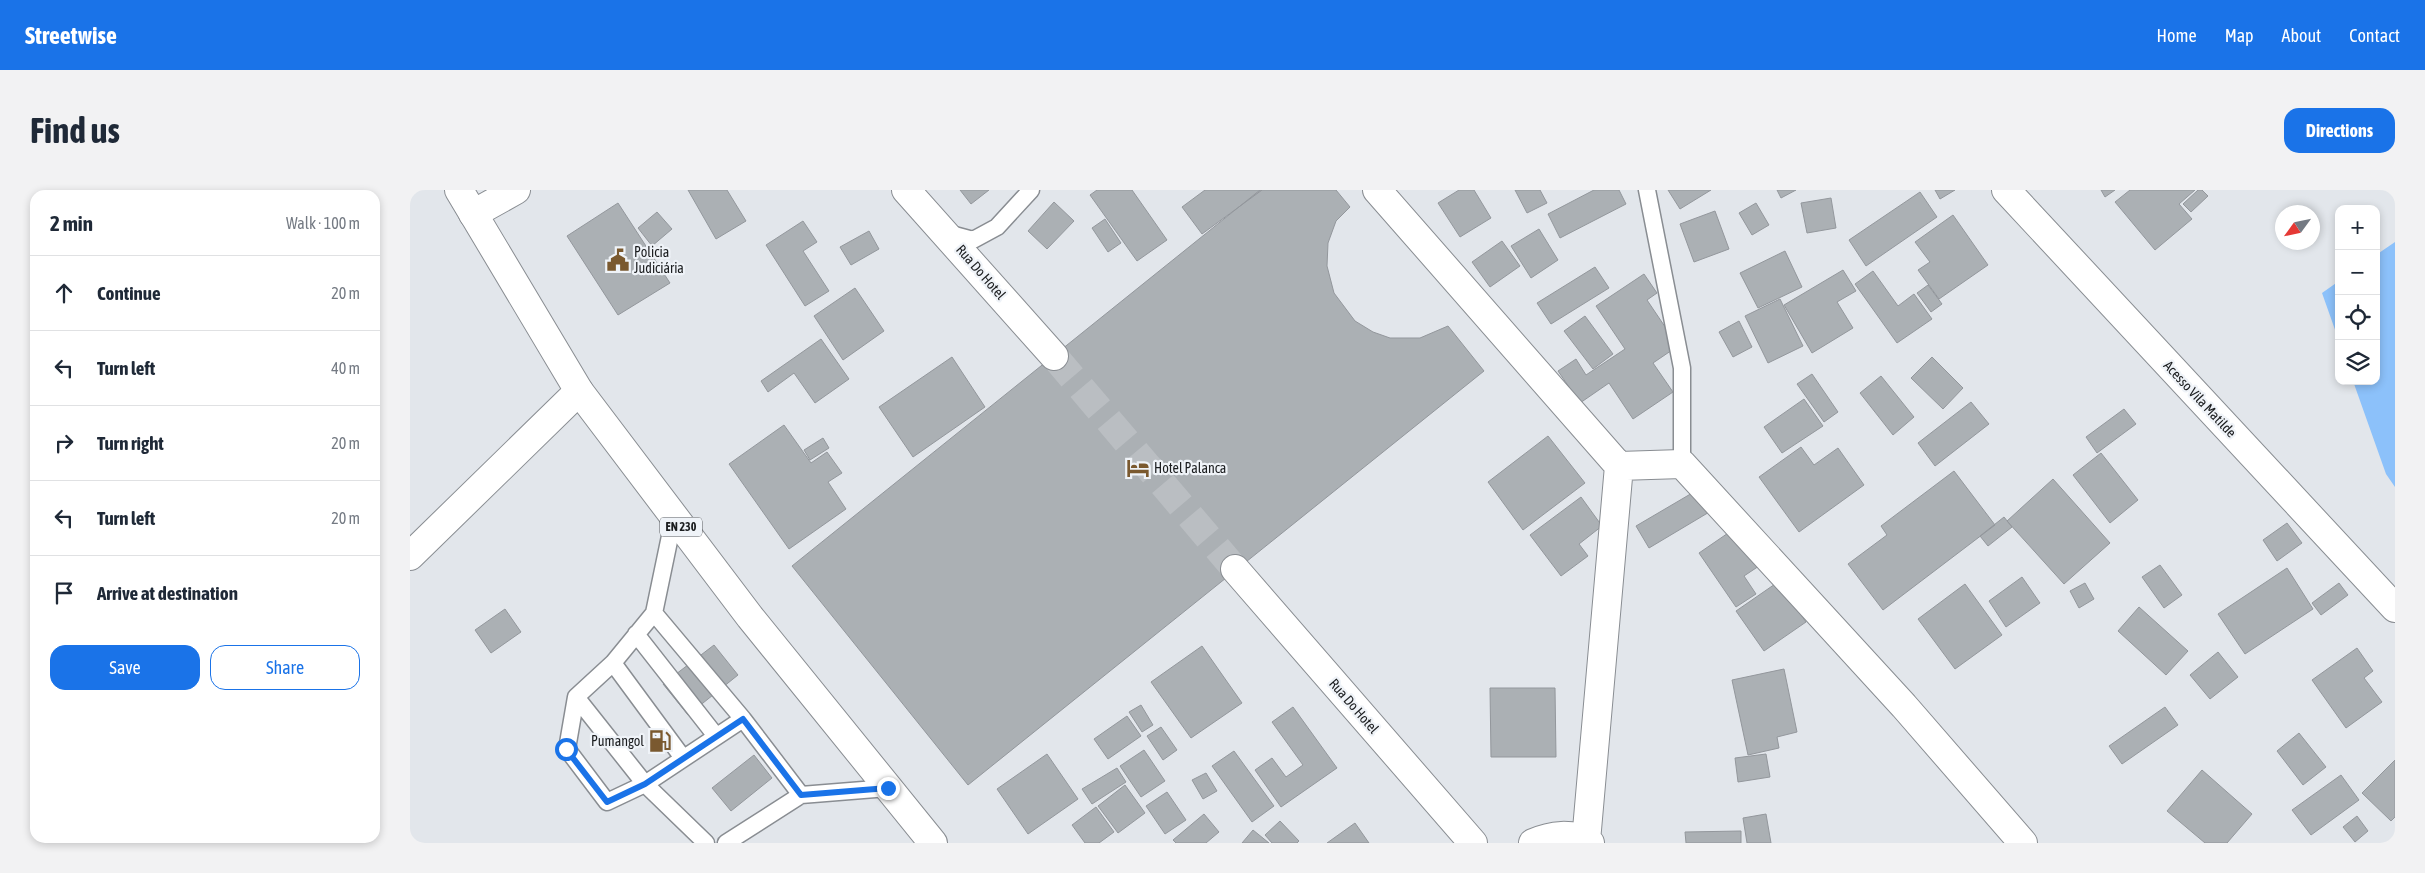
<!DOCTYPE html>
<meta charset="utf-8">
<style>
:root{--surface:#fff;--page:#f2f2f3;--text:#1f2937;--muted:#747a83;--line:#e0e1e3;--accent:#1a73e8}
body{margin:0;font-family:"Asap Condensed",sans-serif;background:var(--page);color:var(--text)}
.controls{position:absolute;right:15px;top:15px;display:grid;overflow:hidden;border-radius:10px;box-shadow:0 2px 8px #0003}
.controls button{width:45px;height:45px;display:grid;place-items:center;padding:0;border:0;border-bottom:1px solid var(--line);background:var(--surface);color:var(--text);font:25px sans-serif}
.compass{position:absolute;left:1865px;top:15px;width:45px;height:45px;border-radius:50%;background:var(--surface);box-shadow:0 2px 8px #0003;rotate:237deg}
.stop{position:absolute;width:15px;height:15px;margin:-11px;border:4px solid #1a73e8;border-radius:50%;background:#fff}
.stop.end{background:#1a73e8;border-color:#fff;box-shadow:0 1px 5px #0008}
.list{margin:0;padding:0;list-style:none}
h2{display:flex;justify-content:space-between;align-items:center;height:65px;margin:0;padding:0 20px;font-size:21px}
h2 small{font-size:16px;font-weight:400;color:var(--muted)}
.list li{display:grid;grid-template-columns:32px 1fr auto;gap:15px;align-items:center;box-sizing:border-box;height:75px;padding:0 20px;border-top:1px solid var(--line)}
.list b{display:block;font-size:19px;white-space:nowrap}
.list em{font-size:16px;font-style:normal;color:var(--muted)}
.actions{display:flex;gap:10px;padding:15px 20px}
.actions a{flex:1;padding:11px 0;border:1px solid var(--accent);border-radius:15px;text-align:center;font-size:18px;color:var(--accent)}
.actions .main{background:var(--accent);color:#fff}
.icon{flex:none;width:28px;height:28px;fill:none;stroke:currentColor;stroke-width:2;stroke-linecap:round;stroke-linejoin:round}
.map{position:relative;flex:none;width:1985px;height:653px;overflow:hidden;border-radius:15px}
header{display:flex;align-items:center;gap:30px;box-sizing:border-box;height:70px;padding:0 25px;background:var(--accent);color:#fff}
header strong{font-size:24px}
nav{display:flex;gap:28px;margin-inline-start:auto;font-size:18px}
.intro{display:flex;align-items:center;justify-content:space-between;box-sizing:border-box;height:120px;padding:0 30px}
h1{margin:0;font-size:35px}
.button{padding:12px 22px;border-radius:15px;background:var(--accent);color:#fff;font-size:18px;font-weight:700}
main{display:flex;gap:30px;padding:0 30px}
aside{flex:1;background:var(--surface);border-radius:15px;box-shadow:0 2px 8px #0003}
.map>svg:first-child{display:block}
.green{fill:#8cc1fa}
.building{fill:#abb0b4;stroke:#93979c}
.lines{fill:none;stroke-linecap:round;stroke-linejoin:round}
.street-tunnel{stroke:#babec2;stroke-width:28;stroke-dasharray:28 14;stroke-linecap:butt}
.lane-casing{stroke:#898d92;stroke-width:19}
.street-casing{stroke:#898d92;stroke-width:30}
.secondary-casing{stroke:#898d92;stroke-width:30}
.primary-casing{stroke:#898d92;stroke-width:30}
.lane{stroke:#fff;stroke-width:16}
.street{stroke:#fff;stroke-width:28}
.secondary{stroke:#fff;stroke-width:28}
.primary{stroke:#fff;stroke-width:28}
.route{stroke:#1a73e8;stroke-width:6}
.labels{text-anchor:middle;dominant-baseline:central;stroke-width:4.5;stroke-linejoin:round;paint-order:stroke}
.shield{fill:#eff3f8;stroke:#5b5d60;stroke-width:1}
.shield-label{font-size:12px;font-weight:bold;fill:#1b1d1f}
.poi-label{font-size:14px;fill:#1b1d1f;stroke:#eff3f8;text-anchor:start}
.street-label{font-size:14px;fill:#1b1d1f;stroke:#eff3f8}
</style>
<header>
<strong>Streetwise</strong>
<nav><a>Home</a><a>Map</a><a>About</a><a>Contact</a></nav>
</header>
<div class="intro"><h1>Find us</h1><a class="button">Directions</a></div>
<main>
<aside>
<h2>2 min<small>Walk · 100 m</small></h2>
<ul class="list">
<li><svg class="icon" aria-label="ahead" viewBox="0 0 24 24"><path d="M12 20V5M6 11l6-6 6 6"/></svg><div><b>Continue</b></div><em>20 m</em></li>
<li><svg class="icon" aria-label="left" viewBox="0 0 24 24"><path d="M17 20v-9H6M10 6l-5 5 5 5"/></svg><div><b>Turn left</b></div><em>40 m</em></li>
<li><svg class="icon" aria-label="right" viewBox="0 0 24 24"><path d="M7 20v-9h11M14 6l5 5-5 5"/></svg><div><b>Turn right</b></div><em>20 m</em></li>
<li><svg class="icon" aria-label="left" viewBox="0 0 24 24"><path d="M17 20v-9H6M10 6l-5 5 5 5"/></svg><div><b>Turn left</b></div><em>20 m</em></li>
<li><svg class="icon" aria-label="arrive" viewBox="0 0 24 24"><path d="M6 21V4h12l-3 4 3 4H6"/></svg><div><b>Arrive at destination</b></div></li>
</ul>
<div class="actions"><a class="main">Save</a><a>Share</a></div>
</aside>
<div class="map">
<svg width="1985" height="653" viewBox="0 0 1985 653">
<rect width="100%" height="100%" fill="#e2e6eb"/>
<path class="green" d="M1985 52V297L1976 284 1943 191H1966V65Z
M1929 91V151L1912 103Z"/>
<path class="building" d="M278 0H317L336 31 306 49Z
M550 0H579L561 14Z
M687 0H722L757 50 727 71 680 5Z
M795 0H852L792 44 772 17Z
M850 0H926L940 17 926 31 918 53 917 76 924 103 945 131 963 142 980 148H1010L1038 136 1074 181 558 595 382 376Z
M1049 0H1064L1081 28 1050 47 1028 13Z
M1105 0H1130L1137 13 1117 23Z
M1184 0H1209L1216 14 1150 48 1138 24Z
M1258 0H1301L1270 19Z
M1367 0H1386L1371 8Z
M1525 0H1545L1530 9Z
M1691 0H1705L1695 7Z
M1720 0H1785L1769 14 1782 29 1745 60 1705 12Z
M1788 0H1792L1798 6 1781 22 1773 14Z
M1510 2 1527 27 1456 76 1439 50Z
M1421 8 1426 38 1397 43 1391 13Z
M644 12 664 31 637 59 618 41Z
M208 13 260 93 208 125 157 46Z
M1346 13 1359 35 1342 45 1329 23Z
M1305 21 1319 59 1284 72 1270 34Z
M247 22 262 39 242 56 228 38Z
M1543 25 1578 75 1529 109 1508 80 1520 72 1505 52Z
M695 29 711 53 698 62 682 38Z
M393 31 407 52 393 61 419 101 395 116 356 55Z
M1129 39 1148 70 1121 88 1101 56Z
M459 41 469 59 441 75 430 57Z
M1092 51 1110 76 1080 97 1062 72Z
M1375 61 1392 97 1348 118 1330 83Z
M1185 77 1199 98 1141 134 1127 113Z
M1433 80 1446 101 1427 112 1443 138 1402 163 1374 115Z
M1463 81 1488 116 1504 104 1522 129 1487 153 1445 94Z
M1234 84 1247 103 1237 110 1268 156 1243 173 1263 202 1223 229 1199 193 1170 213 1148 181 1166 169 1176 185 1215 159 1186 116Z
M1518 95 1532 114 1521 122 1507 103Z
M445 98 474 141 433 170 404 126Z
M1370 109 1393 156 1358 173 1335 126Z
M1175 126 1203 164 1183 179 1154 141Z
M1329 131 1342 157 1323 167 1309 142Z
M411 149 439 189 405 213 384 183 358 202 351 191Z
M542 167 575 217 503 267 469 217Z
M1522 167 1553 198 1533 219 1501 188Z
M1402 184 1428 222 1414 232 1387 194Z
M1471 186 1504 227 1483 245 1450 203Z
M1394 209 1413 236 1372 263 1354 237Z
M1561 212 1579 234 1525 276 1508 253Z
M1714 219 1726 234 1687 263 1676 247Z
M374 235 401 273 417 262 432 283 418 292 436 319 379 359 319 274Z
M1138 246 1175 293 1113 340 1078 292Z
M413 248 419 258 400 270 394 260Z
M1391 257 1404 275 1428 258 1454 295 1389 342 1349 287Z
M1691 263 1728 310 1700 333 1663 285Z
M1544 281 1585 335 1473 420 1438 374 1477 345 1471 336Z
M1643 289 1700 353 1654 394 1597 331Z
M1289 299 1301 321 1239 358 1226 336Z
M1171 307 1192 336 1169 354 1178 366 1151 386 1120 345Z
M1594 327 1602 337 1578 356 1570 346Z
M1877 333 1892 353 1867 371 1853 350Z
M1324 339 1349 376 1334 386 1346 404 1326 417 1289 363Z
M1750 375 1772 405 1754 418 1732 387Z
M1877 378 1903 419 1835 464 1808 424Z
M1612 387 1630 413 1596 437 1579 411Z
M1368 392 1396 432 1354 461 1326 421Z
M1675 393 1684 409 1669 418 1660 401Z
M1929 393 1938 405 1911 425 1902 413Z
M1555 394 1592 445 1545 479 1508 429Z
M1729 417 1778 461 1756 485 1708 441Z
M95 419 111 442 81 463 65 440Z
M304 455 328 485 278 525 253 494Z
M792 456 832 513 781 548 741 492Z
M1947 458 1963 481 1954 488 1972 512 1936 538 1902 490Z
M1808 462 1828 487 1800 509 1780 485Z
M1374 479 1387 542 1367 547 1369 558 1338 565 1322 490Z
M1080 498H1145L1146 567H1081Z
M731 515 743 535 732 542 719 522Z
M883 517 927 578 871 617 845 580 862 568 876 587 893 575 862 532Z
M1755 517 1768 535 1712 574 1699 556Z
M717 526 731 546 698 569 684 549Z
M751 537 767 560 753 570 737 546Z
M1889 543 1916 577 1893 595 1867 561Z
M734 560 755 591 731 607 710 576Z
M824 561 864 616 842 632 802 576Z
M637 564 668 609 618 644 587 599Z
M1356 564 1360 587 1328 592 1325 568Z
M344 565 362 588 321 621 302 598Z
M1985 570V627L1981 631 1952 603Z
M707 578 716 592 682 614 672 599Z
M1792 580 1842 624 1817 653H1795L1757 621Z
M796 583 807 601 793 609 782 590Z
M1931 585 1949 610 1901 645 1882 620Z
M715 595 735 623 708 643 688 616Z
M757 602 776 630 755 644 736 616Z
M686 617 704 642 689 653H675L662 635Z
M794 624 809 642 796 653H766L763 650Z
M1356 624 1361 653H1337L1333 628Z
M1947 626 1958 641 1945 652 1933 637Z
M870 631 889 651 887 653H862L855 645Z
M945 633 959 653H917Z
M843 640 859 653H832Z
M1331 641V653H1276L1275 642Z"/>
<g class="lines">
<path class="street-tunnel" d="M644 166 825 379"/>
<defs>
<path id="lane" d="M1237 0 1272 178V274
M537 43 563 50 587 37 621 0
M264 327 244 423 333 529 391 605 478 598
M244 423 203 473 166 507 235 594 296 653
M226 444 306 546
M203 473 273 568
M166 507 157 559 197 612 235 594 333 529
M316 653 391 605"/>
<path id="street" d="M496 0 644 166
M967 0 1209 276 1176 651
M1596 0 1985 418
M63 24 106 0
M1209 276 1272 274 1494 516 1613 653
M825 379 1063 653
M1123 653C1141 645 1162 642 1180 653"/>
<path id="secondary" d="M0 366 169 201"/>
<path id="primary" d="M49 0 169 201 340 427 523 653"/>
</defs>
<use href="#lane" class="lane-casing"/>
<use href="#street" class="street-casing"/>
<use href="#secondary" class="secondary-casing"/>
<use href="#primary" class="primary-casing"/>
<use href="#lane" class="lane"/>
<use href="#street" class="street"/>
<use href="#secondary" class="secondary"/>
<use href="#primary" class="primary"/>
</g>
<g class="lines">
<path class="route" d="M156 559 197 612 235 594 333 529 391 605 478 598"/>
</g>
<defs>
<symbol id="civic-bare" viewBox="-9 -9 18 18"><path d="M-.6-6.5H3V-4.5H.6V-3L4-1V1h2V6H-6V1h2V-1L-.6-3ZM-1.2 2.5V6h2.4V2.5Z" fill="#7a592f" stroke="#eff3f8" stroke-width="2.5" paint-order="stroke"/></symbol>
<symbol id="hotel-bare" viewBox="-9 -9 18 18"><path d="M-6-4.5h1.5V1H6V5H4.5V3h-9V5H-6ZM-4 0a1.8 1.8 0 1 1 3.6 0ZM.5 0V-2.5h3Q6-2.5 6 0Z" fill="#7a592f" stroke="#eff3f8" stroke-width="2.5" paint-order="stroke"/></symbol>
<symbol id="fuel-bare" viewBox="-9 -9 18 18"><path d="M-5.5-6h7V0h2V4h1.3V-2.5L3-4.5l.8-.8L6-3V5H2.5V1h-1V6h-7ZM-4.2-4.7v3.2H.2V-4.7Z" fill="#7a592f" stroke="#eff3f8" stroke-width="2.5" paint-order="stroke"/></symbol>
</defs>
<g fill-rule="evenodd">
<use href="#civic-bare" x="192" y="54" width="32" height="32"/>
<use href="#hotel-bare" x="712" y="262" width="32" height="32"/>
<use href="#fuel-bare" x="234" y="535" width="32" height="32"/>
</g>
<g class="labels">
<rect class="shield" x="250" y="327.5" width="42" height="19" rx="4"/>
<g class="shield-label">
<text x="271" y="337">EN 230</text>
</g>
<g class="poi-label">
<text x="224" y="62">Policia<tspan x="224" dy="16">Judiciária</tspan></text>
<text x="744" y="278">Hotel Palanca</text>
<text x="234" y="551" text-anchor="end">Pumangol</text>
</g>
<g class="street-label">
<text transform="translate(571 82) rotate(49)">Rua Do Hotel</text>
<text transform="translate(1790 209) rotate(47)">Acesso Vila Matilde</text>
<text transform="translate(944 516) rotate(49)">Rua Do Hotel</text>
</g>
</g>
</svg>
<div class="controls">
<button>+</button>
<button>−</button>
<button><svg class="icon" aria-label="locate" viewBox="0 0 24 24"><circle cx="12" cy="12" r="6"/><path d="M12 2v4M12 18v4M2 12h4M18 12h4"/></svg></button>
<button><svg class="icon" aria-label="layers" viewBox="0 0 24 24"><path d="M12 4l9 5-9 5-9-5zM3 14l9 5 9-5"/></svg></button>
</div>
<svg class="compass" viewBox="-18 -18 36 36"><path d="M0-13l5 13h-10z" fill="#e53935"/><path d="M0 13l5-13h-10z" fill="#747a83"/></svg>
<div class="stop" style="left:156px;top:559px"></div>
<div class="stop end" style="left:478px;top:598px"></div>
</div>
</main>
